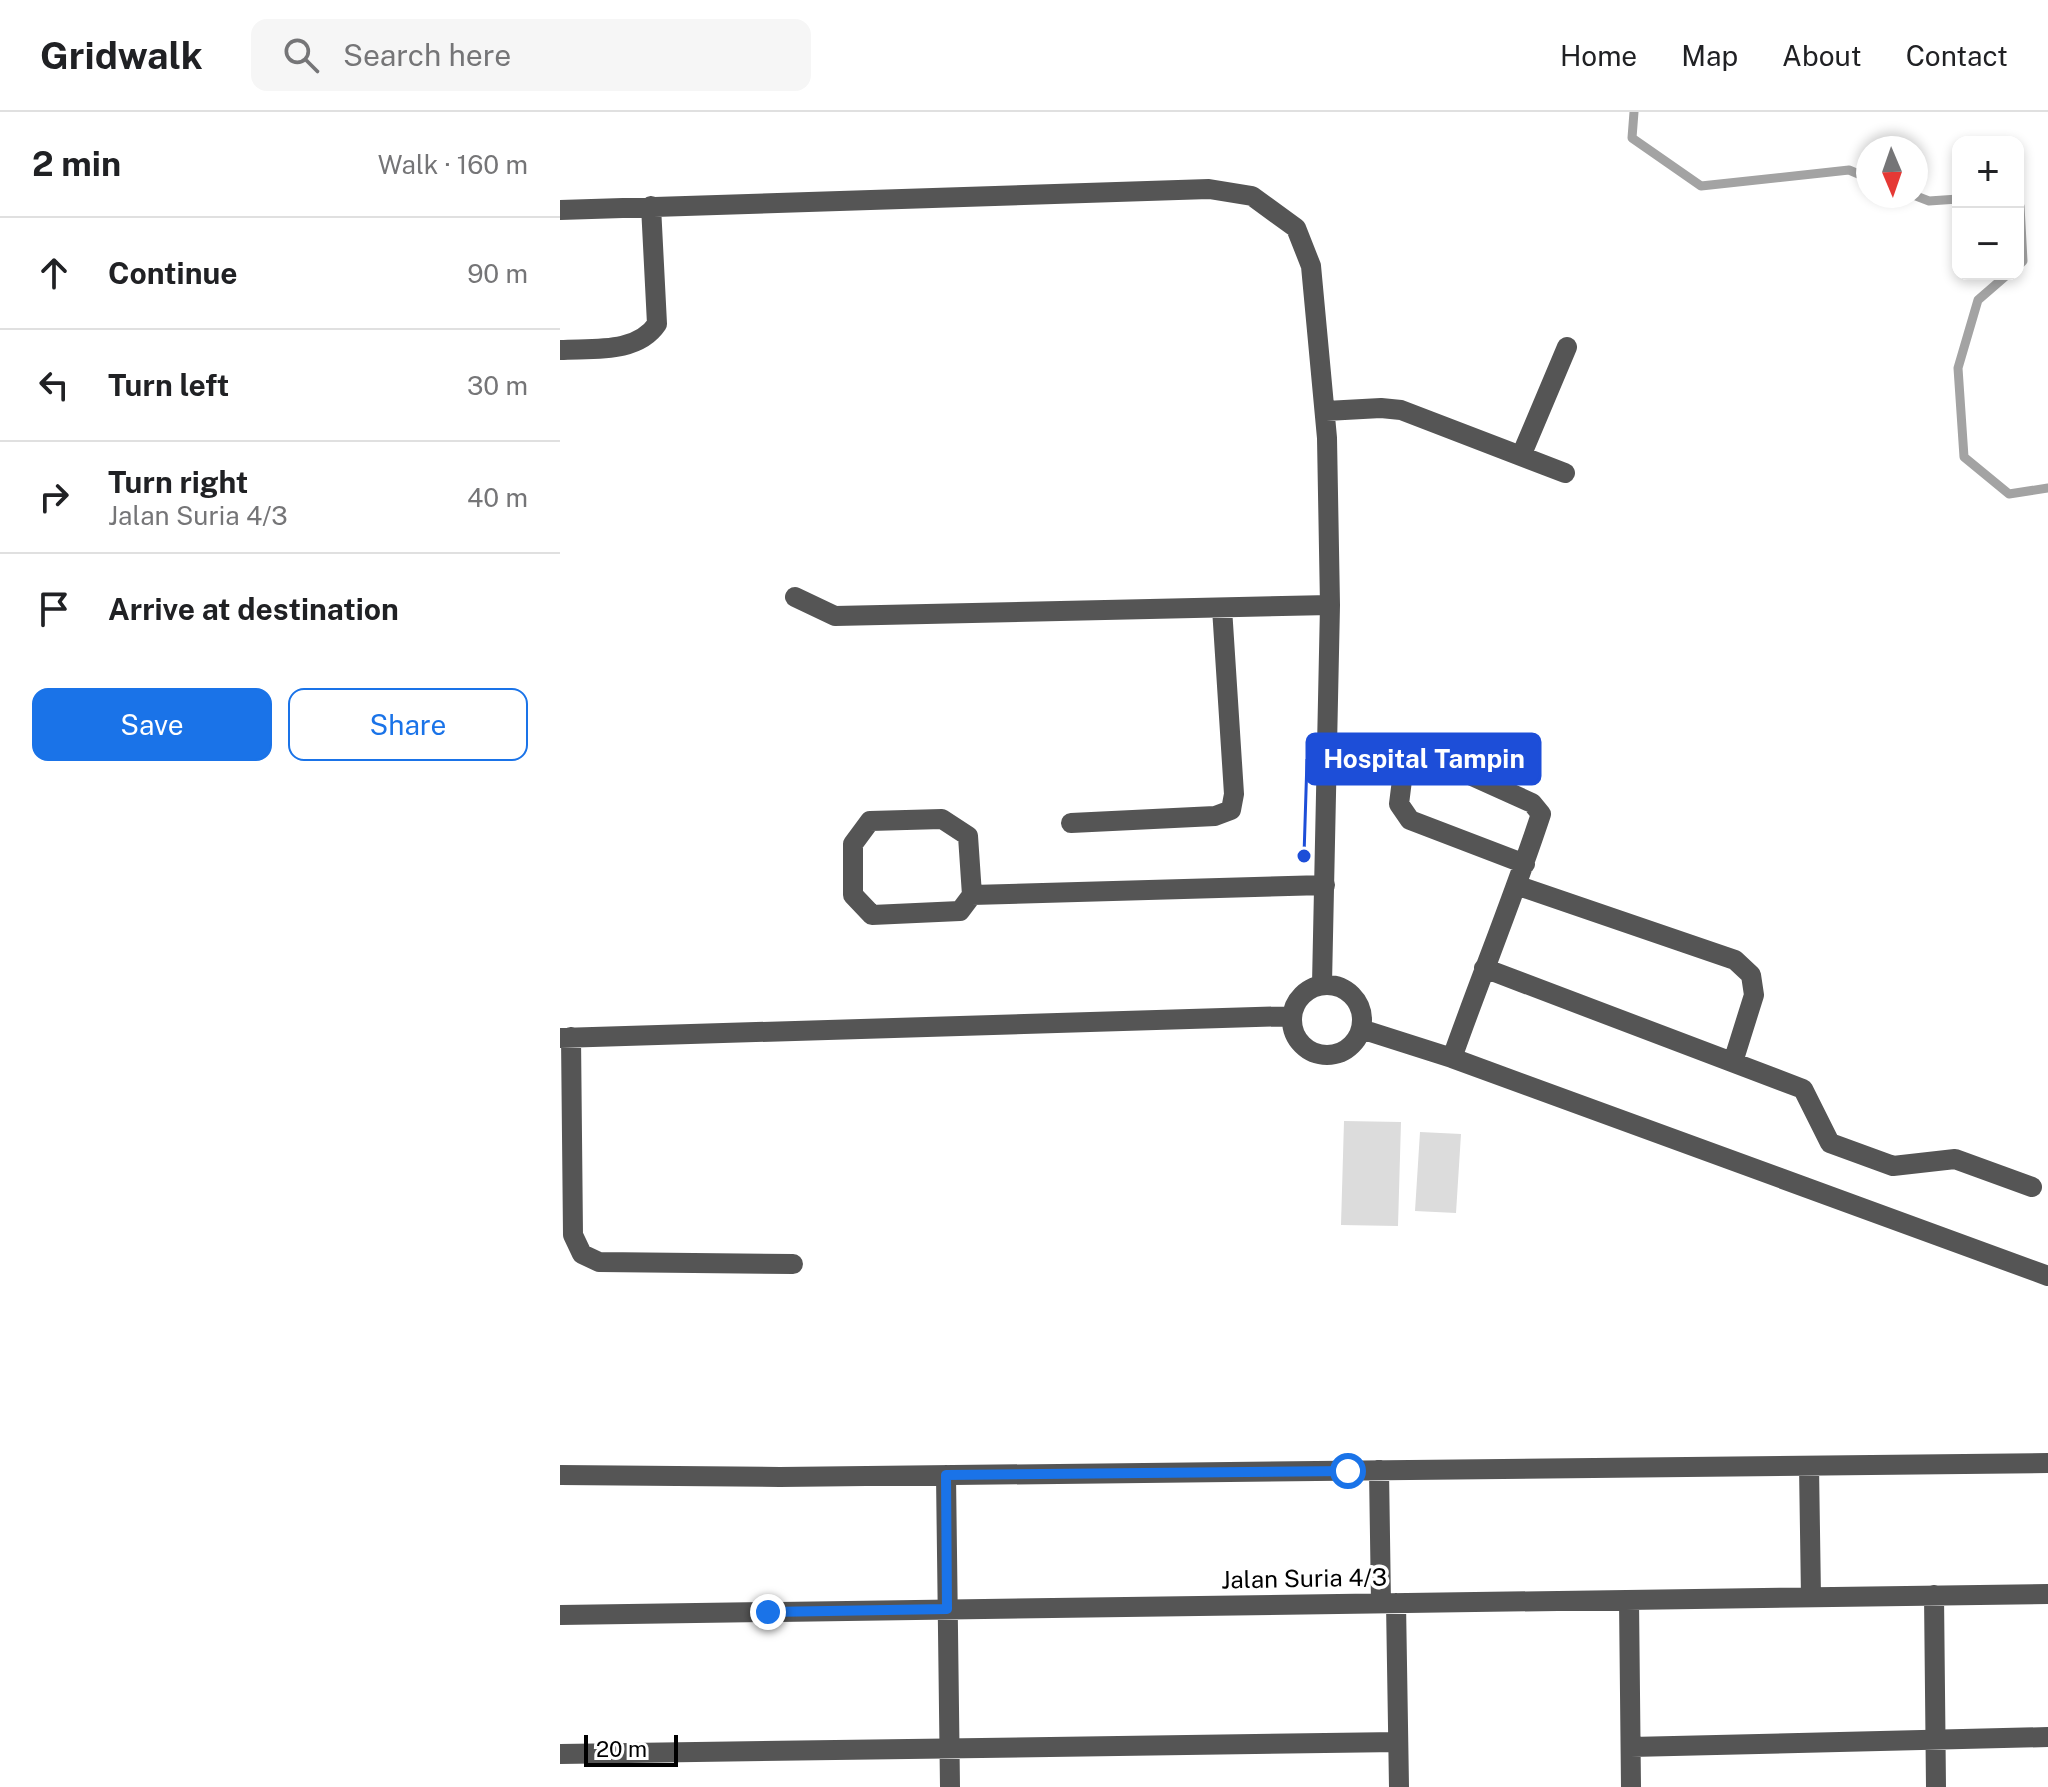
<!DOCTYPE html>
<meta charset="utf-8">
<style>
:root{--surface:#fff;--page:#f6f6f6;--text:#202124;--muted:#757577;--line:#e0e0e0;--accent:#1a73e8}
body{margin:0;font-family:"Public Sans",sans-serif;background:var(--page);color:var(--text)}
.controls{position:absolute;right:24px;top:24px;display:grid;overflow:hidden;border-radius:16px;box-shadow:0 4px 12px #0003}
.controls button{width:72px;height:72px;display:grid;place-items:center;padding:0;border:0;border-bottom:2px solid var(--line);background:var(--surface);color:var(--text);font:40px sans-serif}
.compass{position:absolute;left:1296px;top:24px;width:72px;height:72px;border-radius:50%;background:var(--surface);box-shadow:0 4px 12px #0003;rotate:178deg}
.scale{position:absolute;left:24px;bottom:20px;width:94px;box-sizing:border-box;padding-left:8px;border:4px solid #000;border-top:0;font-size:22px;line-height:28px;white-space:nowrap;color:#000;-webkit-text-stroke:6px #fff;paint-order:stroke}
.stop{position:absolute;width:24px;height:24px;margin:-18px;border:6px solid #1a73e8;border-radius:50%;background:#fff}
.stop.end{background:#1a73e8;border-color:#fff;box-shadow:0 2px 8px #0008}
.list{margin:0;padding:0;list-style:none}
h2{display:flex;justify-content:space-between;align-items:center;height:104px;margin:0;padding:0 32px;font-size:34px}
h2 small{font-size:26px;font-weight:400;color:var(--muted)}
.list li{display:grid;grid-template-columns:52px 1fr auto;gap:24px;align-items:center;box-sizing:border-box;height:112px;padding:0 32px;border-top:2px solid var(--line)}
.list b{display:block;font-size:30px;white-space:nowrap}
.list p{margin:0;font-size:26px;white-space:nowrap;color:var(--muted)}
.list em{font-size:26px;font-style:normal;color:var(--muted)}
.actions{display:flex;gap:16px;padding:24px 32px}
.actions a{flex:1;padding:18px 0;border:2px solid var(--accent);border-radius:16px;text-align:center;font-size:28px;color:var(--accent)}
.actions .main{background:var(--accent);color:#fff}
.icon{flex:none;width:44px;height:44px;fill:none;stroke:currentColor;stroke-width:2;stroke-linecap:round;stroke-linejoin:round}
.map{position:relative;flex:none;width:1488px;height:1675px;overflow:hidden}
header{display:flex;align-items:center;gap:48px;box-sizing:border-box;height:112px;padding:0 40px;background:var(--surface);border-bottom:2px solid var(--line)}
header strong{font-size:38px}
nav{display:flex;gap:44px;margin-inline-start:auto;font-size:28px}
.search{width:560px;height:72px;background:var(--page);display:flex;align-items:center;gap:20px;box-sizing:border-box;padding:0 28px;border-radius:16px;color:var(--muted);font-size:30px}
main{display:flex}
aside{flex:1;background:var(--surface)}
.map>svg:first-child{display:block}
.green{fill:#dcdcdc}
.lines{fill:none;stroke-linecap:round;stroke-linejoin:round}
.stream{stroke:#a3a3a3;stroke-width:9}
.minor{stroke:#555;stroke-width:20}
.route{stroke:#1a73e8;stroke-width:10}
.labels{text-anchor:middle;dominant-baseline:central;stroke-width:7;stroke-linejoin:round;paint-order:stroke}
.street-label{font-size:24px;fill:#000;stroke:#fff}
.leader{fill:none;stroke:#1d4ed8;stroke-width:3}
.callout-dot{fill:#1d4ed8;stroke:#fff;stroke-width:3}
.callout{fill:#1d4ed8;stroke:#1d4ed8;stroke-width:3}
.callout-label{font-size:26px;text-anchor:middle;font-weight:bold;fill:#fff}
</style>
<header>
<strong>Gridwalk</strong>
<div class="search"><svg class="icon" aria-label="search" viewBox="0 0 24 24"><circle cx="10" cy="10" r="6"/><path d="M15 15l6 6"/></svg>Search here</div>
<nav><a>Home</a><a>Map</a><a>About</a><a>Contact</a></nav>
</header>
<main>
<aside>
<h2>2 min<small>Walk · 160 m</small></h2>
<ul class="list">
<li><svg class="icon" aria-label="ahead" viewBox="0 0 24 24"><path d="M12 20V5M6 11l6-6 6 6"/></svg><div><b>Continue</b></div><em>90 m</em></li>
<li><svg class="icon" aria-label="left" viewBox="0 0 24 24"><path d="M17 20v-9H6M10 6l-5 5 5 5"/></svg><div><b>Turn left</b></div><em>30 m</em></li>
<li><svg class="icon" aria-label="right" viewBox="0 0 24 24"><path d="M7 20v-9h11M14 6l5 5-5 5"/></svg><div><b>Turn right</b><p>Jalan Suria 4/3</p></div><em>40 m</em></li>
<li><svg class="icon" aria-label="arrive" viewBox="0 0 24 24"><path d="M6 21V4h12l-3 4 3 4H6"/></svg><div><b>Arrive at destination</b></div></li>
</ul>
<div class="actions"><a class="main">Save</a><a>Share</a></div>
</aside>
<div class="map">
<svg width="1488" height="1675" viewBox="0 0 1488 1675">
<rect width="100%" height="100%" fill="#fff"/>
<path class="green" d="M784 1009 841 1010 838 1114 781 1113Z
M860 1020 901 1022 896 1101 855 1099Z"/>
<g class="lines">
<path class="stream" d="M1074 0 1072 26 1141 74 1289 58 1308 66
M1356 84 1369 89 1398 87
M1458 93 1460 94 1463 149 1458 154
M1448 162 1418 188 1398 256 1404 345 1449 382 1488 376"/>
<path class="minor" d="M0 98 649 77 692 84 736 116 751 154 767 326 770 493 762 872
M0 238C32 236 77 242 97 212L91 94
M766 299 821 296 841 298 1005 361
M961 344 1007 235
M235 485 275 504 770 493
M382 707 408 724 412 783 400 799 312 803 293 783V732L310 709Z
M511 711 655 704 671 698 674 682 662 496
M956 773 1175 848 1191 863 1194 883 1173 950
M412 783 765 773
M924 856 1243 977 1270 1031 1333 1054 1395 1047 1472 1075
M732 908a35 35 0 1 1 70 0a35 35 0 1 1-70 0Z
M801 917 892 946 1488 1164
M11 925 13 1123 22 1142 39 1150 233 1152
M0 926 732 904
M892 946C921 864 954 784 981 702L972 691 874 647 858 649 842 668 839 692 850 708 965 752
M1249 1354 1251 1485
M819 1358 821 1491
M0 1363 220 1365 1488 1351
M386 1363 390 1675
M1374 1483 1376 1675
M1069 1488 1071 1675
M836 1491 839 1675
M0 1503 1488 1482
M1071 1635 1488 1625
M0 1642 838 1630"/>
</g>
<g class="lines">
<path class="route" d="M208 1500 387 1497 386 1363 788 1359"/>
</g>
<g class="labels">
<g class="street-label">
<text transform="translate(744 1466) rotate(-1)">Jalan Suria 4/3</text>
</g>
</g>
<path class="leader" d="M744 744L747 647"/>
<circle class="callout-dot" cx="744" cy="744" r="8"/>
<rect class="callout" x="747" y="622" width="233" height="50" rx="8"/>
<g class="callout-label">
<text x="864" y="656">Hospital Tampin</text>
</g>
</svg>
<div class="controls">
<button>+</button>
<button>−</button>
</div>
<svg class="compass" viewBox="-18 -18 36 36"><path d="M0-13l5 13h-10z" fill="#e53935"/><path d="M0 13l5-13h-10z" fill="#757577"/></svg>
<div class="scale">20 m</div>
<div class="stop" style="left:788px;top:1359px"></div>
<div class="stop end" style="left:208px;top:1500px"></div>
</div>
</main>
